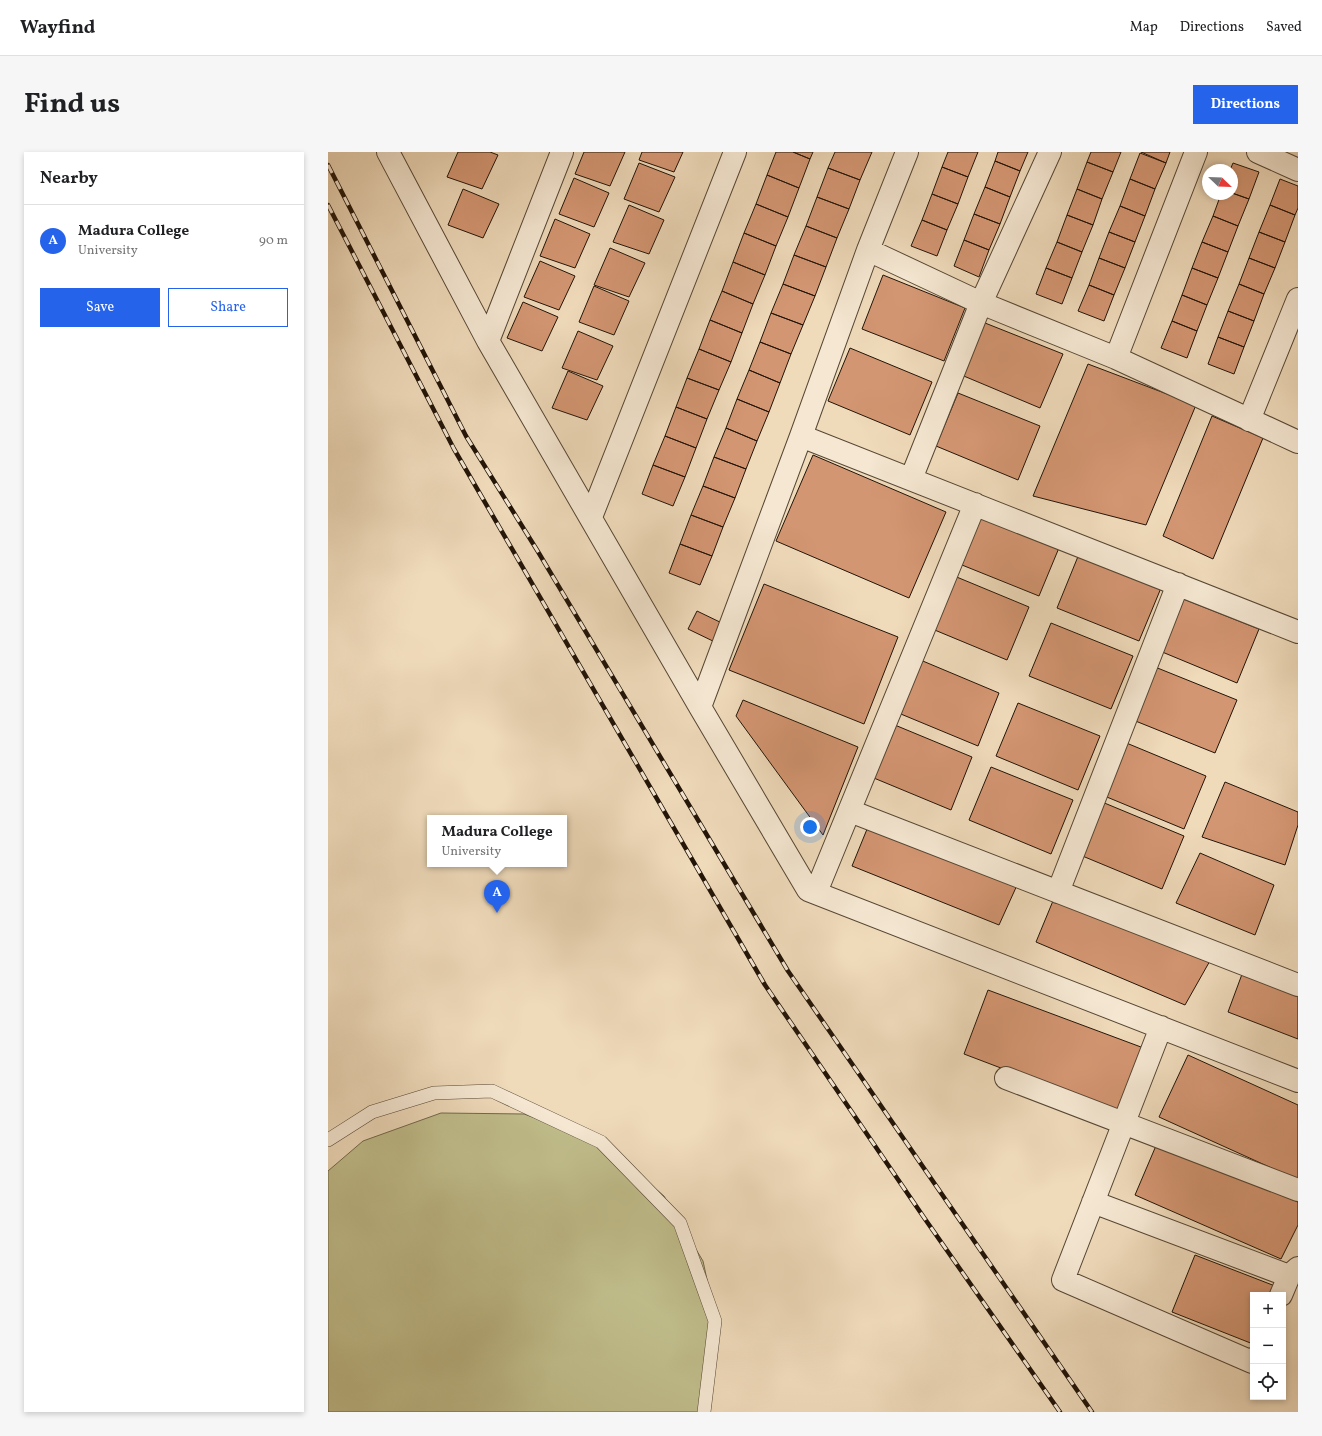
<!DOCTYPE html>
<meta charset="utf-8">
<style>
:root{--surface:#fff;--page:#f6f6f6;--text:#202124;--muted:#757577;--line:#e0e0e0;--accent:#2563eb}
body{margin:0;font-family:Vollkorn,serif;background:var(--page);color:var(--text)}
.controls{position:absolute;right:12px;bottom:12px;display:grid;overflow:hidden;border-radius:0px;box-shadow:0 2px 6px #0003}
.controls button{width:36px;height:36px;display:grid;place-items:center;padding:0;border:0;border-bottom:1px solid var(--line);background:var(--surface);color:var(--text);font:20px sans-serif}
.compass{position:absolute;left:874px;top:12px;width:36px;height:36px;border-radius:50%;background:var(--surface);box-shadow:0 2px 6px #0003;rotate:113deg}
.you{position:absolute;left:482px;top:675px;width:14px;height:14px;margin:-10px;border:3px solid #fff;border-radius:50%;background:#1a73e8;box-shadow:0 0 0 6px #1a73e833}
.badge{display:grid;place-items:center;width:26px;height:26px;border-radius:50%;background:var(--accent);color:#fff;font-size:13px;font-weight:700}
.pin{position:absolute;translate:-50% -33px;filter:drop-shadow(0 1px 2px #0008)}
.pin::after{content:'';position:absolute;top:21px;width:14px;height:12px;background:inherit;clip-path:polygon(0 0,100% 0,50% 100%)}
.popup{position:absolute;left:99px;top:663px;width:140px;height:52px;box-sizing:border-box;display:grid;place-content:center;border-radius:0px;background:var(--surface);filter:drop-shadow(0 1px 3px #0005);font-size:13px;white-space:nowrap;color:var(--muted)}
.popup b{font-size:15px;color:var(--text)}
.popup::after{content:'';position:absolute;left:50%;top:100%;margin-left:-8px;border:8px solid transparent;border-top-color:var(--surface)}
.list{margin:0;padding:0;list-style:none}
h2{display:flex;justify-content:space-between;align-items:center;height:52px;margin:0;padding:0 16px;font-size:17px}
h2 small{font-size:13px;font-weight:400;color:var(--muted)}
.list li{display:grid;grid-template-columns:26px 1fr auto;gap:12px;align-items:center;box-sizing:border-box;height:72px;padding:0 16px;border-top:1px solid var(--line)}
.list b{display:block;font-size:15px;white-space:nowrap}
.list p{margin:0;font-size:13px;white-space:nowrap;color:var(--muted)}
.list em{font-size:13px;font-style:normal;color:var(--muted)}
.actions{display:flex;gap:8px;padding:12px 16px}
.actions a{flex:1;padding:9px 0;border:1px solid var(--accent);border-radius:0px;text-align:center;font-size:14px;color:var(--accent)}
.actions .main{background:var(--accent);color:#fff}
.icon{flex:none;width:22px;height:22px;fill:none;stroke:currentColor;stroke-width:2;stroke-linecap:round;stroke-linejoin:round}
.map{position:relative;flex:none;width:970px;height:1260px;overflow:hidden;border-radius:0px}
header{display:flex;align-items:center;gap:24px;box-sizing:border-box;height:56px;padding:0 20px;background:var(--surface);border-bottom:1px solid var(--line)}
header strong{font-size:19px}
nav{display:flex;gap:22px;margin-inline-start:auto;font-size:14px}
.intro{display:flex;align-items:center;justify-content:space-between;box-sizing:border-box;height:96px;padding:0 24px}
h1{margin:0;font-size:28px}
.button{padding:10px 18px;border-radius:0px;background:var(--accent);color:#fff;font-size:14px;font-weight:700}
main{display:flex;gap:24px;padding:0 24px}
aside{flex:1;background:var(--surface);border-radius:0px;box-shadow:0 2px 6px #0003}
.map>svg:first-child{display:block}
.green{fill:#c0bd8b;stroke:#71684a}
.building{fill:#d39672;stroke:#221408}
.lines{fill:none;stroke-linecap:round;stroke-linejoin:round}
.service-casing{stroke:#554634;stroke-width:14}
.minor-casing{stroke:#554634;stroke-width:24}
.service{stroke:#f5e7d2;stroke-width:13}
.minor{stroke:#f5e7d2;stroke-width:22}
.rail-casing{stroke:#221408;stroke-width:4.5}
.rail{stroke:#f5e7d2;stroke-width:3;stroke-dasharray:9;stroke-linecap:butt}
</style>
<header>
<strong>Wayfind</strong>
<nav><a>Map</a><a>Directions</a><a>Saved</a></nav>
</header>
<div class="intro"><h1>Find us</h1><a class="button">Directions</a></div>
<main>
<aside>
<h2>Nearby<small></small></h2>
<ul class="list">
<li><span class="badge">A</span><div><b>Madura College</b><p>University</p></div><em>90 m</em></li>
</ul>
<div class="actions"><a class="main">Save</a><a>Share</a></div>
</aside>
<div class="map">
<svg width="970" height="1260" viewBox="0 0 970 1260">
<rect width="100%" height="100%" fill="#efdaba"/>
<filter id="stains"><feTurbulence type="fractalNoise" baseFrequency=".005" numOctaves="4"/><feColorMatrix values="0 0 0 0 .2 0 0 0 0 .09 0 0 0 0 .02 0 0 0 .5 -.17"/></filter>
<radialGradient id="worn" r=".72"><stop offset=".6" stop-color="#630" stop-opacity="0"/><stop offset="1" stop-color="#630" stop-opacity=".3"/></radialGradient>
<path class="green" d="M113 961 196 962 273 990 336 1044 375 1109 391 1183 382 1260H0V1019L35 989Z"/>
<path class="building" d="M130 0H162L170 3 154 37 119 25Z
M256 0H297L282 34 247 22Z
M314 0H355L346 20 311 8Z
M448 0H465L482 7 471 36 439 23Z
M465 0H485L482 7Z
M507 0H544L532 28 500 16Z
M620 0H650L640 25 614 15Z
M670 0H700L692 19 667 9Z
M763 0H793L785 20 759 10Z
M813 0H842L838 11Z
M812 1 838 11 827 37 802 27Z
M667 9 692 19 682 45 657 35Z
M759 10 785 20 774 47 749 37Z
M311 11 347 25 331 60 296 47Z
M905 11 931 20 921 47 904 41V18H902Z
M614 15 640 25 630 52 604 42Z
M500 16 532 28 521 57 489 45Z
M439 23 471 36 460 65 428 52Z
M246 26 281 41 266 75 231 62Z
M802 27 827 37 817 64 792 54Z
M952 27 970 34V56L967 63 942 53Z
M657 35 682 45 672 72 646 62Z
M135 37 171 52 155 86 120 73Z
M749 37 774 47 765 73 739 63Z
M904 41 921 47 910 74 885 64 893 42H904Z
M604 42 630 52 619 78 594 68Z
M489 45 521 57 509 86 478 74Z
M428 52 460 65 448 94 416 81Z
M301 53 336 68 321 102 285 90Z
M942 53 967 63 957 90 931 80Z
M792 54 817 64 807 90 781 80Z
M646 62 672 72 661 98 636 88Z
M739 63 765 73 754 100 729 90Z
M885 64 910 74 900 100 874 90Z
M227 67 262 82 247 116 212 104Z
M594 68 619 78 609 104 583 94Z
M478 74 509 86 498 115 466 103Z
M781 80 807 90 797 116 771 106Z
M931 80 957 90 947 116 921 106Z
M416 81 448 94 437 123 405 110Z
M636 88 661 98 651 125 626 114Z
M729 90 754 100 744 126 718 116Z
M874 90 900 100 890 126 864 116Z
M282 96 317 111 301 145 266 133Z
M466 103 498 115 487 144 455 132Z
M771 106 797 116 786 143 761 133Z
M921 106 947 116 936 142 911 132Z
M212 109 247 124 231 158 196 145Z
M405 110 437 123 425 152 394 139Z
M718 116 744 126 734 152 708 142Z
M864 116 890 126 879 153 854 143Z
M555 123 637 156 616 209 534 177Z
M455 132 487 144 475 173 443 161Z
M911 132 936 142 926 169 900 159Z
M761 133 786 143 776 169 750 159Z
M266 134 301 149 286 183 251 170Z
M394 139 425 152 414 181 382 168Z
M854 143 879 153 869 179 844 169Z
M195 150 230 165 214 199 179 186Z
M900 159 926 169 916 195 890 185Z
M443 161 475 173 463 202 432 190Z
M382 168 414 181 403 210 371 197Z
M652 169 735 202 712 256 631 222Z
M844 169 869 179 859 206 833 196Z
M250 179 285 194 269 228 234 216Z
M890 185 916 195 906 222 880 212Z
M432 190 463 202 452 231 421 218Z
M522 196 604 230 582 283 500 249Z
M371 197 403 210 391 238 359 226Z
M760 212 868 253 818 373 705 344Z
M421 218 452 231 441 260 409 247Z
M240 219 275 234 259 268 224 256Z
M359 226 391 238 379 267 348 255Z
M630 241 712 274 690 328 608 294Z
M409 247 441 260 429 289 398 276Z
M348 255 379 267 368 296 337 284Z
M884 264 935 286 885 407 835 384Z
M398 276 429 289 418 317 386 305Z
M337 284 368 296 357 325 325 313Z
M485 303 618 360 581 446 448 389Z
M386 305 418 317 407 346 375 334Z
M325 313 357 325 345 354 314 342Z
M375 334 407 346 395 375 363 363Z
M651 357 733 391 711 444 629 411Z
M363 363 395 375 384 404 352 392Z
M352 392 384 404 372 433 341 421Z
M751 402 833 436 811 489 729 456Z
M619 421 701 455 679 508 597 474Z
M436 432 570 485 536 572 401 518Z
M848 444 931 477 909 531 827 497Z
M369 459 398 473 389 491 360 477Z
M723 471 805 504 783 557 701 524Z
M590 507 671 541 650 594 568 560Z
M827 515 909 548 887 601 805 568Z
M415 548 530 595 495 683 408 564Z
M690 551 772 584 750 638 668 604Z
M562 571 644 605 623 658 541 624Z
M796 590 878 624 856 677 774 643Z
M663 615 745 648 723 702 641 668Z
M897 630 970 660V673L957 713 874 685Z
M774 650 856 684 834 737 752 703Z
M546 660 695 720 671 773 524 714Z
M872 701 946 733 927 783 848 751Z
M727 744 883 807 857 853 708 790Z
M920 806 970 826V887L900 860Z
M660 838 821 898 794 962 636 902Z
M860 903 970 953V1028L831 965Z
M830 989 970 1050V1073L953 1107 807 1043Z
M867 1103 947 1134 944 1143H925V1192L844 1160Z"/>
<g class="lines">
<defs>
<path id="service" d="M0 988 44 960 106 941 164 939 273 990 352 1071 387 1169 376 1260"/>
<path id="minor" d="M60 0 160 189 372 555 480 738 970 929
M930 0 970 18
M540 98 653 151 788 206 970 290
M160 189 234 0
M788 206 868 0
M921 268 970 147
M473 284 970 480
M583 327 653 151 722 0
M263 365 407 0
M372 555 473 284 540 98 579 0
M522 659 970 833
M488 740 647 352
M730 740 850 432
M833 875 735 1128 924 1210 925 1207
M678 926 970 1038
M765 1050 961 1124
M953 1143 961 1124 970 1116"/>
</defs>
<use href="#service" class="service-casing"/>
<use href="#minor" class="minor-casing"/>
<use href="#service" class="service"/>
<use href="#minor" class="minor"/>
<defs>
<path id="rail" d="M0 13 138 284 209 398 460 819 764 1260
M0 53 126 297 437 833 597 1067 732 1260"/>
</defs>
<use href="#rail" class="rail-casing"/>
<use href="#rail" class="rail"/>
</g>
<rect width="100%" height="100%" filter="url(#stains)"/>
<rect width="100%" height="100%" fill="url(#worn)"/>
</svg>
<div class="controls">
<button>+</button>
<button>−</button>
<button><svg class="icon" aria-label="locate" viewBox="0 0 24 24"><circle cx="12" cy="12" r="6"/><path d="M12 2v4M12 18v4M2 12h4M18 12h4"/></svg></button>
</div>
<svg class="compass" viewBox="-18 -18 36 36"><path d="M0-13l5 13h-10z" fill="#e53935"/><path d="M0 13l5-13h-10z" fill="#757577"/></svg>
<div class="you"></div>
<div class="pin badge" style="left:169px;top:761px">A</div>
<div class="popup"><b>Madura College</b>University</div>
</div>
</main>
